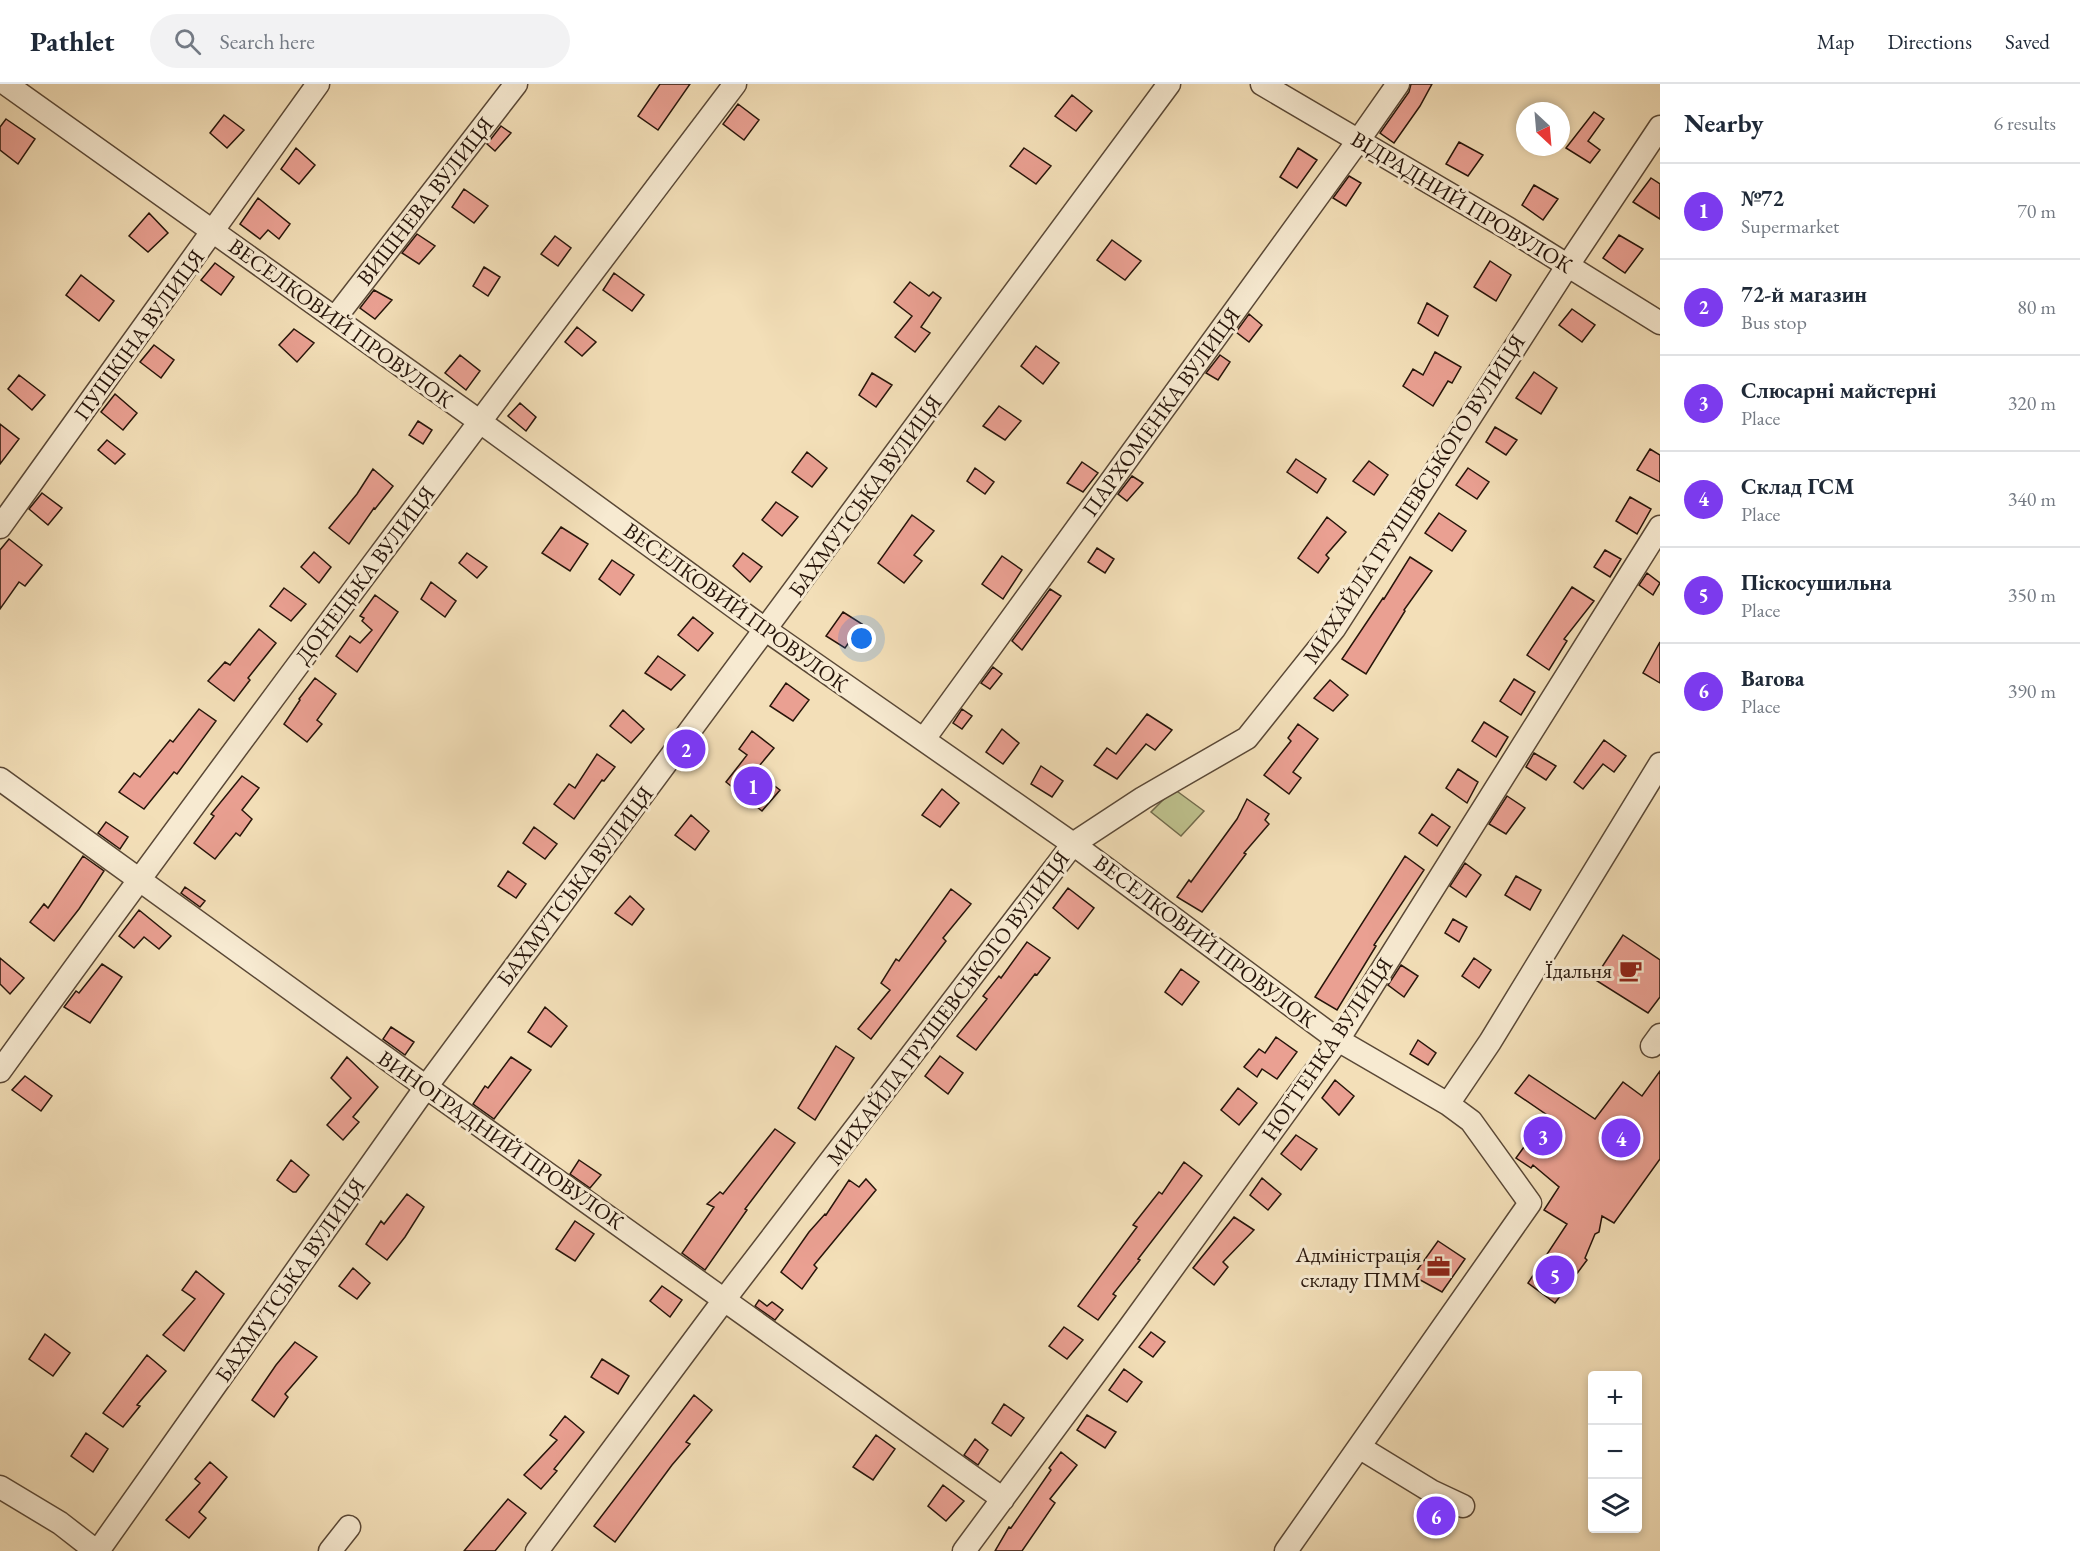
<!DOCTYPE html>
<meta charset="utf-8">
<style>
:root{--surface:#fff;--page:#f2f2f3;--text:#1f2937;--muted:#747a83;--line:#e0e1e3;--accent:#7c3aed}
body{margin:0;font-family:"EB Garamond",serif;background:var(--page);color:var(--text)}
.controls{position:absolute;right:18px;bottom:18px;display:grid;overflow:hidden;border-radius:6px;box-shadow:0 3px 9px #0003}
.controls button{width:54px;height:54px;display:grid;place-items:center;padding:0;border:0;border-bottom:2px solid var(--line);background:var(--surface);color:var(--text);font:30px sans-serif}
.compass{position:absolute;left:1516px;top:18px;width:54px;height:54px;border-radius:50%;background:var(--surface);box-shadow:0 3px 9px #0003;rotate:154deg}
.you{position:absolute;left:862px;top:555px;width:21px;height:21px;margin:-15px;border:4px solid #fff;border-radius:50%;background:#1a73e8;box-shadow:0 0 0 9px #1a73e833}
.badge{display:grid;place-items:center;width:39px;height:39px;border-radius:50%;background:var(--accent);color:#fff;font-size:20px;font-weight:700}
.pin{position:absolute;translate:-50% -50%;border:3px solid #fff;box-shadow:0 2px 6px #0006}
.list{margin:0;padding:0;list-style:none}
h2{display:flex;justify-content:space-between;align-items:center;height:78px;margin:0;padding:0 24px;font-size:26px}
h2 small{font-size:20px;font-weight:400;color:var(--muted)}
.list li{display:grid;grid-template-columns:39px 1fr auto;gap:18px;align-items:center;box-sizing:border-box;height:96px;padding:0 24px;border-top:2px solid var(--line)}
.list b{display:block;font-size:22px;white-space:nowrap}
.list p{margin:0;font-size:20px;white-space:nowrap;color:var(--muted)}
.list em{font-size:20px;font-style:normal;color:var(--muted)}
.icon{flex:none;width:33px;height:33px;fill:none;stroke:currentColor;stroke-width:2;stroke-linecap:round;stroke-linejoin:round}
.map{position:relative;flex:none;width:1660px;height:1467px;overflow:hidden}
header{display:flex;align-items:center;gap:36px;box-sizing:border-box;height:84px;padding:0 30px;background:var(--surface);border-bottom:2px solid var(--line)}
header strong{font-size:28px}
nav{display:flex;gap:33px;margin-inline-start:auto;font-size:21px}
.search{width:420px;height:54px;background:var(--page);display:flex;align-items:center;gap:15px;box-sizing:border-box;padding:0 21px;border-radius:33px;color:var(--muted);font-size:22px}
main{display:flex}
aside{flex:1;background:var(--surface)}
.map>svg:first-child{display:block}
.green{fill:#bec18d;stroke:#726b4c;stroke-width:1.5}
.building{fill:#eaa092;stroke:#27150a;stroke-width:1.5}
.lines{fill:none;stroke-linecap:round;stroke-linejoin:round}
.minor-casing{stroke:#5a4836;stroke-width:25}
.minor{stroke:#f7ead1;stroke-width:22}
.labels{text-anchor:middle;dominant-baseline:central;stroke-width:6;stroke-linejoin:round;paint-order:stroke}
.street-label{font-size:22px;fill:#27150a;stroke:#f7ead1}
.poi-label{font-size:22px;fill:#27150a;stroke:#f7ead1;text-anchor:end}
</style>
<header>
<strong>Pathlet</strong>
<div class="search"><svg class="icon" aria-label="search" viewBox="0 0 24 24"><circle cx="10" cy="10" r="6"/><path d="M15 15l6 6"/></svg>Search here</div>
<nav><a>Map</a><a>Directions</a><a>Saved</a></nav>
</header>
<main>
<div class="map">
<svg width="1660" height="1467" viewBox="0 0 1660 1467">
<rect width="100%" height="100%" fill="#f3dfb8"/>
<filter id="stains"><feTurbulence type="fractalNoise" baseFrequency=".00333" numOctaves="4"/><feColorMatrix values="0 0 0 0 .2 0 0 0 0 .09 0 0 0 0 .02 0 0 0 .5 -.17"/></filter>
<radialGradient id="worn" r=".72"><stop offset=".6" stop-color="#630" stop-opacity="0"/><stop offset="1" stop-color="#630" stop-opacity=".3"/></radialGradient>
<path class="green" d="M1174 705 1204 727 1181 752 1151 728Z"/>
<path class="building" d="M660 0H690L658 46 638 32Z
M1411 0H1432L1420 22 1394 59 1380 49 1409 8Z
M1072 11 1092 27 1076 47 1055 32Z
M738 20 759 36 744 56 723 40Z
M1594 28 1604 35 1588 57 1600 66 1590 79 1566 64Z
M224 31 244 46 227 64 210 49Z
M6 35 35 55 18 80 0 66V43Z
M501 42 511 49 495 67 487 60Z
M1459 58 1483 71 1468 92 1446 80Z
M296 64 315 81 299 100 281 85Z
M1024 64 1051 82 1036 100 1010 82Z
M1298 64 1317 76 1297 104 1280 93Z
M1349 92 1361 99 1346 122 1333 114Z
M1651 94 1660 100V135L1633 118Z
M1534 101 1558 115 1543 136 1522 121Z
M464 105 488 122 474 139 452 123Z
M258 114 290 140 279 155 268 146 260 155 240 140Z
M149 129 168 149 148 168 129 152Z
M417 150 435 162 419 180 402 169Z
M1619 151 1643 165 1625 189 1603 174Z
M555 152 571 164 558 182 541 170Z
M1112 156 1141 177 1125 196 1097 176Z
M1490 177 1511 191 1496 217 1474 203Z
M215 179 234 193 221 211 201 196Z
M484 183 500 193 488 212 473 202Z
M614 189 644 211 632 227 603 206Z
M81 191 114 217 99 237 66 211Z
M910 198 929 212 933 208 941 214 921 243 930 249 915 268 895 253 912 232 894 218Z
M374 206 392 216 375 235 360 224Z
M1427 219 1448 232 1438 252 1418 239Z
M1572 225 1595 241 1582 258 1559 241Z
M1249 230 1262 241 1249 258 1236 248Z
M577 243 596 258 582 272 565 258Z
M294 245 314 259 297 278 279 261Z
M154 261 174 276 161 294 140 278Z
M1036 262 1059 279 1043 300 1021 282Z
M1435 268 1461 283 1452 299 1448 297 1433 322 1403 302 1413 285 1423 291Z
M460 271 480 287 466 306 445 289Z
M1220 271 1230 278 1218 296 1206 289Z
M1534 288 1557 304 1541 330 1516 314Z
M872 289 892 301 876 323 859 311Z
M19 291 45 311 32 326 8 305Z
M115 310 137 329 123 346 101 328Z
M520 319 536 333 526 347 508 332Z
M999 322 1021 337 1005 356 983 342Z
M418 337 432 346 423 360 409 351Z
M0 340 19 355 0 380Z
M1495 343 1517 356 1506 371 1486 358Z
M107 356 125 370 115 380 98 366Z
M1650 365 1660 371V398L1637 386Z
M807 368 827 384 812 403 792 388Z
M1296 375 1326 395 1317 409 1287 388Z
M1369 377 1388 391 1374 411 1353 397Z
M1082 378 1098 389 1083 408 1067 399Z
M975 384 994 398 985 410 967 397Z
M1468 384 1489 398 1477 415 1456 401Z
M373 385 393 402 375 425 374 424 349 460 329 444 357 410Z
M1132 392 1143 399 1127 417 1118 410Z
M42 409 62 424 48 441 29 425Z
M1630 413 1651 425 1637 450 1616 437Z
M776 418 798 433 782 452 762 436Z
M1439 429 1466 447 1452 467 1425 449Z
M912 431 934 447 914 471 922 477 904 499 878 479Z
M1327 433 1346 448 1326 471 1329 474 1318 489 1298 474Z
M561 443 588 460 570 487 542 469Z
M9 455 42 481 25 502 19 498 0 525V466Z
M1097 464 1114 475 1105 489 1088 478Z
M1605 466 1621 475 1610 493 1594 483Z
M314 468 331 483 319 499 301 483Z
M467 469 487 483 477 494 459 479Z
M743 469 762 483 750 498 733 482Z
M1002 472 1022 486 1003 515 982 500Z
M1410 473 1432 487 1404 526 1405 527 1366 590 1342 575 1383 514 1384 515Z
M612 476 634 491 620 511 599 495Z
M1647 489 1660 499 1653 511 1639 501Z
M431 498 456 517 445 533 421 515Z
M1572 503 1594 517 1564 555 1567 557 1549 586 1527 571Z
M284 504 306 520 291 537 270 522Z
M1050 505 1061 512 1022 566 1012 557Z
M375 511 398 528 357 588 336 572 350 552 360 559 372 546 362 537 364 534 360 532Z
M843 528 862 540 845 564 826 552Z
M693 533 713 549 698 567 678 551Z
M259 545 276 559 248 594 250 596 234 617 208 597 225 578 230 581Z
M1660 558V599L1643 589Z
M658 572 685 591 671 606 645 589Z
M993 583 1002 590 990 605 981 599Z
M315 594 336 610 317 636 322 640 307 658 284 640 300 616 299 615Z
M1514 595 1535 608 1521 631 1500 617Z
M1330 596 1348 611 1333 627 1314 614Z
M786 599 809 616 793 637 770 622Z
M199 625 216 637 177 690 174 688 144 725 119 708 134 689 140 693 170 656 173 658Z
M962 625 972 632 962 645 953 639Z
M623 626 644 645 631 659 610 642Z
M1147 630 1172 646 1155 666 1146 660 1117 695 1094 681 1107 664 1116 670Z
M1484 638 1508 653 1496 673 1472 657Z
M1298 640 1318 655 1293 688 1301 694 1289 710 1264 691 1291 657 1288 654Z
M1002 645 1019 659 1003 680 986 668Z
M752 647 774 664 755 687 780 706 762 727 726 698 747 671 739 665Z
M1604 656 1626 672 1614 688 1603 680 1583 705 1574 698Z
M1534 669 1556 682 1546 696 1526 683Z
M597 670 615 683 604 697 602 696 574 735 554 720 569 700 575 704Z
M1041 682 1063 697 1052 713 1031 700Z
M1458 685 1478 698 1467 719 1446 704Z
M242 692 259 704 242 726 252 735 240 752 236 749 215 775 194 759 214 732 211 730Z
M942 705 959 719 940 743 922 731Z
M1507 712 1525 724 1506 750 1489 740Z
M1247 715 1269 730 1265 736 1269 740 1244 769 1246 770 1202 828 1177 813 1189 796 1191 798 1237 735Z
M1432 730 1450 743 1437 762 1419 749Z
M691 731 709 747 695 766 675 751Z
M106 738 128 753 120 765 98 749Z
M534 743 557 760 545 775 523 759Z
M83 772 104 787 79 825 54 857 30 838 44 820 48 824Z
M1405 772 1424 786 1374 861 1376 862 1337 926 1315 913Z
M1465 779 1481 791 1466 813 1450 802Z
M508 787 526 800 516 814 498 802Z
M1516 792 1541 806 1530 826 1505 811Z
M185 803 205 817 200 823 181 809Z
M1068 804 1094 824 1078 845 1053 824Z
M951 805 971 820 943 854 946 857 871 955 858 945 890 906 881 899 896 875 899 877Z
M630 812 644 825 632 841 615 829Z
M139 826 171 852 159 865 144 853 134 864 119 852Z
M1453 835 1467 843 1459 858 1445 849Z
M1623 851 1660 876V913L1648 929 1594 895Z
M1027 858 1050 874 1037 891 1035 890 976 966 957 952 987 915 983 912 999 892 1001 894Z
M0 874 24 894 10 910 0 900Z
M1474 874 1491 886 1479 904 1462 892Z
M102 880 122 893 90 939 64 923 76 907 79 909Z
M1401 881 1418 892 1404 913 1388 901Z
M1181 885 1199 898 1182 921 1165 908Z
M545 923 567 942 551 963 528 948Z
M391 943 414 958 405 971 383 955Z
M1276 953 1297 968 1277 995 1262 985 1257 993 1244 983 1259 965 1265 969Z
M1418 956 1436 969 1428 981 1410 970Z
M836 962 854 974 815 1036 798 1024Z
M940 972 963 989 948 1010 925 992Z
M347 973 378 1003 353 1033 359 1038 343 1056 327 1041 351 1014 331 994Z
M511 973 531 986 494 1035 473 1020 485 1002 488 1004Z
M1660 987V1075L1614 1139 1602 1132 1599 1148 1595 1150 1585 1174 1587 1176 1555 1219 1528 1199 1567 1140 1544 1126 1559 1103 1533 1081 1531 1084 1516 1074 1547 1031 1515 1009 1529 991 1595 1035 1623 998 1642 1012Z
M25 992 52 1012 41 1027 12 1006Z
M1335 996 1354 1012 1339 1031 1322 1014Z
M1238 1004 1257 1019 1239 1041 1221 1026Z
M775 1045 795 1059 745 1125 747 1126 705 1186 682 1169 714 1123 707 1120 720 1108 723 1110Z
M1296 1051 1317 1065 1301 1086 1281 1070Z
M291 1076 309 1091 296 1108H293L277 1096Z
M579 1076 601 1091 590 1104 570 1090Z
M1184 1078 1202 1092 1138 1175 1140 1176 1113 1210 1116 1212 1098 1236 1078 1222 1137 1143 1133 1141 1159 1108 1162 1110Z
M1262 1094 1281 1110 1268 1126 1250 1111Z
M866 1095 876 1106 814 1181 817 1184 802 1205 781 1188 809 1148 825 1130 826 1131 849 1096 859 1103Z
M407 1110 424 1123 405 1153 387 1176 366 1160 381 1137 384 1140Z
M1234 1133 1254 1146 1223 1178 1228 1183 1214 1201 1193 1184Z
M575 1137 594 1150 575 1177 556 1165Z
M1438 1157 1465 1175 1442 1208 1413 1192Z
M353 1184 370 1199 357 1215 339 1202Z
M196 1187 224 1210 184 1267 163 1251 195 1215 182 1206Z
M662 1202 682 1216 670 1233 650 1217Z
M759 1216 767 1222 772 1218 783 1226 775 1236 755 1222Z
M1064 1243 1083 1256 1067 1275 1049 1262Z
M1151 1248 1165 1258 1153 1273 1139 1263Z
M45 1250 70 1269 53 1292 29 1275Z
M295 1258 317 1273 285 1310 288 1313 274 1333 252 1316 276 1281Z
M147 1271 166 1287 137 1321 140 1322 123 1343 103 1329Z
M602 1275 629 1292 618 1310 591 1293Z
M1124 1285 1142 1298 1127 1318 1109 1306Z
M694 1311 712 1326 686 1358 690 1360 672 1381 615 1458 594 1442Z
M1004 1320 1024 1334 1011 1352 992 1339Z
M1087 1331 1116 1348 1105 1364 1077 1346Z
M565 1332 584 1348 554 1385 557 1387 541 1405 524 1391 557 1356 550 1351Z
M86 1349 108 1365 93 1388 71 1372Z
M876 1351 895 1365 873 1396 853 1383Z
M975 1355 988 1366 978 1381 964 1371Z
M1061 1368 1077 1381 1050 1415 1055 1419 1022 1467H995L1009 1443 1011 1444 1051 1386 1049 1384Z
M210 1378 227 1393 199 1428 206 1434 189 1454 166 1436 200 1399 195 1395Z
M943 1401 964 1417 946 1437 928 1422Z
M508 1415 526 1429 495 1467H464Z
M1430 1422 1451 1431 1434 1450 1416 1439Z"/>
<g class="lines">
<defs>
<path id="minor" d="M6 0 479 337 766 546 1073 760 1338 956 1448 1020 1471 1037 1530 1119 1286 1467
M1262 0 1509 145 1660 239
M335 234 516 0
M0 443 318 0
M924 655 1358 57 1398 0
M0 695 426 1003 1003 1415
M1652 962 1660 951
M0 987C240 655 487 327 735 0
M1448 1020 1490 958 1660 680
M1359 1363 1431 1407 1463 1422
M0 1403 60 1439 96 1467
M98 1467 426 1003 1169 0
M330 1467 349 1443
M537 1467 724 1216 1073 760 1143 714 1247 654 1334 545 1568 181 1660 43
M964 1467 1129 1244 1338 956 1660 443"/>
</defs>
<use href="#minor" class="minor-casing"/>
<use href="#minor" class="minor"/>
</g>
<defs>
<symbol id="cafe-bare" viewBox="-9 -9 18 18"><path d="M-5.5-4.5H6V0H3Q3 3.5 0 3.5H-2.5Q-5.5 3.5-5.5 0ZM3-3.2v2h1.7v-2ZM-6 4.5H4V6H-6Z" fill="#8f2418" stroke="#f7ead1" stroke-width="2.5" paint-order="stroke"/></symbol>
<symbol id="office-bare" viewBox="-9 -9 18 18"><path d="M-6-3h4V-5.5h4V-3h4V5H-6ZM-1-4.5V-3h2v-1.5ZM-6 0V1H6V0Z" fill="#8f2418" stroke="#f7ead1" stroke-width="2.5" paint-order="stroke"/></symbol>
</defs>
<g fill-rule="evenodd">
<use href="#cafe-bare" x="1614" y="870" width="33" height="33"/>
<use href="#office-bare" x="1422" y="1166" width="33" height="33"/>
</g>
<g class="labels">
<g class="street-label">
<text transform="translate(425 117) rotate(-52)">ВИШНЕВА ВУЛИЦЯ</text>
<text transform="translate(1462 118) rotate(31)">ВІДРАДНИЙ ПРОВУЛОК</text>
<text transform="translate(341 239) rotate(36)">ВЕСЕЛКОВИЙ ПРОВУЛОК</text>
<text transform="translate(139 251) rotate(-54)">ПУШКІНА ВУЛИЦЯ</text>
<text transform="translate(1161 328) rotate(-54)">ПАРХОМЕНКА ВУЛИЦЯ</text>
<text transform="translate(865 412) rotate(-54)">БАХМУТСЬКА ВУЛИЦЯ</text>
<text transform="translate(1414 415) rotate(-57)">МИХАЙЛА ГРУШЕВСЬКОГО ВУЛИЦЯ</text>
<text transform="translate(365 491) rotate(-53)">ДОНЕЦЬКА ВУЛИЦЯ</text>
<text transform="translate(736 523) rotate(36)">ВЕСЕЛКОВИЙ ПРОВУЛОК</text>
<text transform="translate(575 802) rotate(-53)">БАХМУТСЬКА ВУЛИЦЯ</text>
<text transform="translate(1205 857) rotate(37)">ВЕСЕЛКОВИЙ ПРОВУЛОК</text>
<text transform="translate(948 924) rotate(-53)">МИХАЙЛА ГРУШЕВСЬКОГО ВУЛИЦЯ</text>
<text transform="translate(1327 965) rotate(-56)">НОГТЕНКА ВУЛИЦЯ</text>
<text transform="translate(501 1056) rotate(35)">ВИНОГРАДНИЙ ПРОВУЛОК</text>
<text transform="translate(290 1196) rotate(-55)">БАХМУТСЬКА ВУЛИЦЯ</text>
</g>
<g class="poi-label">
<text x="1612" y="886">Їдальня</text>
<text x="1421" y="1170">Адміністрація<tspan x="1421" dy="25">складу ПММ</tspan></text>
</g>
</g>
<rect width="100%" height="100%" filter="url(#stains)"/>
<rect width="100%" height="100%" fill="url(#worn)"/>
</svg>
<div class="controls">
<button>+</button>
<button>−</button>
<button><svg class="icon" aria-label="layers" viewBox="0 0 24 24"><path d="M12 4l9 5-9 5-9-5zM3 14l9 5 9-5"/></svg></button>
</div>
<svg class="compass" viewBox="-18 -18 36 36"><path d="M0-13l5 13h-10z" fill="#e53935"/><path d="M0 13l5-13h-10z" fill="#747a83"/></svg>
<div class="you"></div>
<div class="pin badge" style="left:753px;top:702px">1</div>
<div class="pin badge" style="left:686px;top:665px">2</div>
<div class="pin badge" style="left:1543px;top:1052px">3</div>
<div class="pin badge" style="left:1621px;top:1054px">4</div>
<div class="pin badge" style="left:1555px;top:1191px">5</div>
<div class="pin badge" style="left:1436px;top:1432px">6</div>
</div>
<aside>
<h2>Nearby<small>6 results</small></h2>
<ul class="list">
<li><span class="badge">1</span><div><b>№72</b><p>Supermarket</p></div><em>70 m</em></li>
<li><span class="badge">2</span><div><b>72-й магазин</b><p>Bus stop</p></div><em>80 m</em></li>
<li><span class="badge">3</span><div><b>Слюсарні майстерні</b><p>Place</p></div><em>320 m</em></li>
<li><span class="badge">4</span><div><b>Склад ГСМ</b><p>Place</p></div><em>340 m</em></li>
<li><span class="badge">5</span><div><b>Піскосушильна</b><p>Place</p></div><em>350 m</em></li>
<li><span class="badge">6</span><div><b>Вагова</b><p>Place</p></div><em>390 m</em></li>
</ul>
</aside>
</main>
